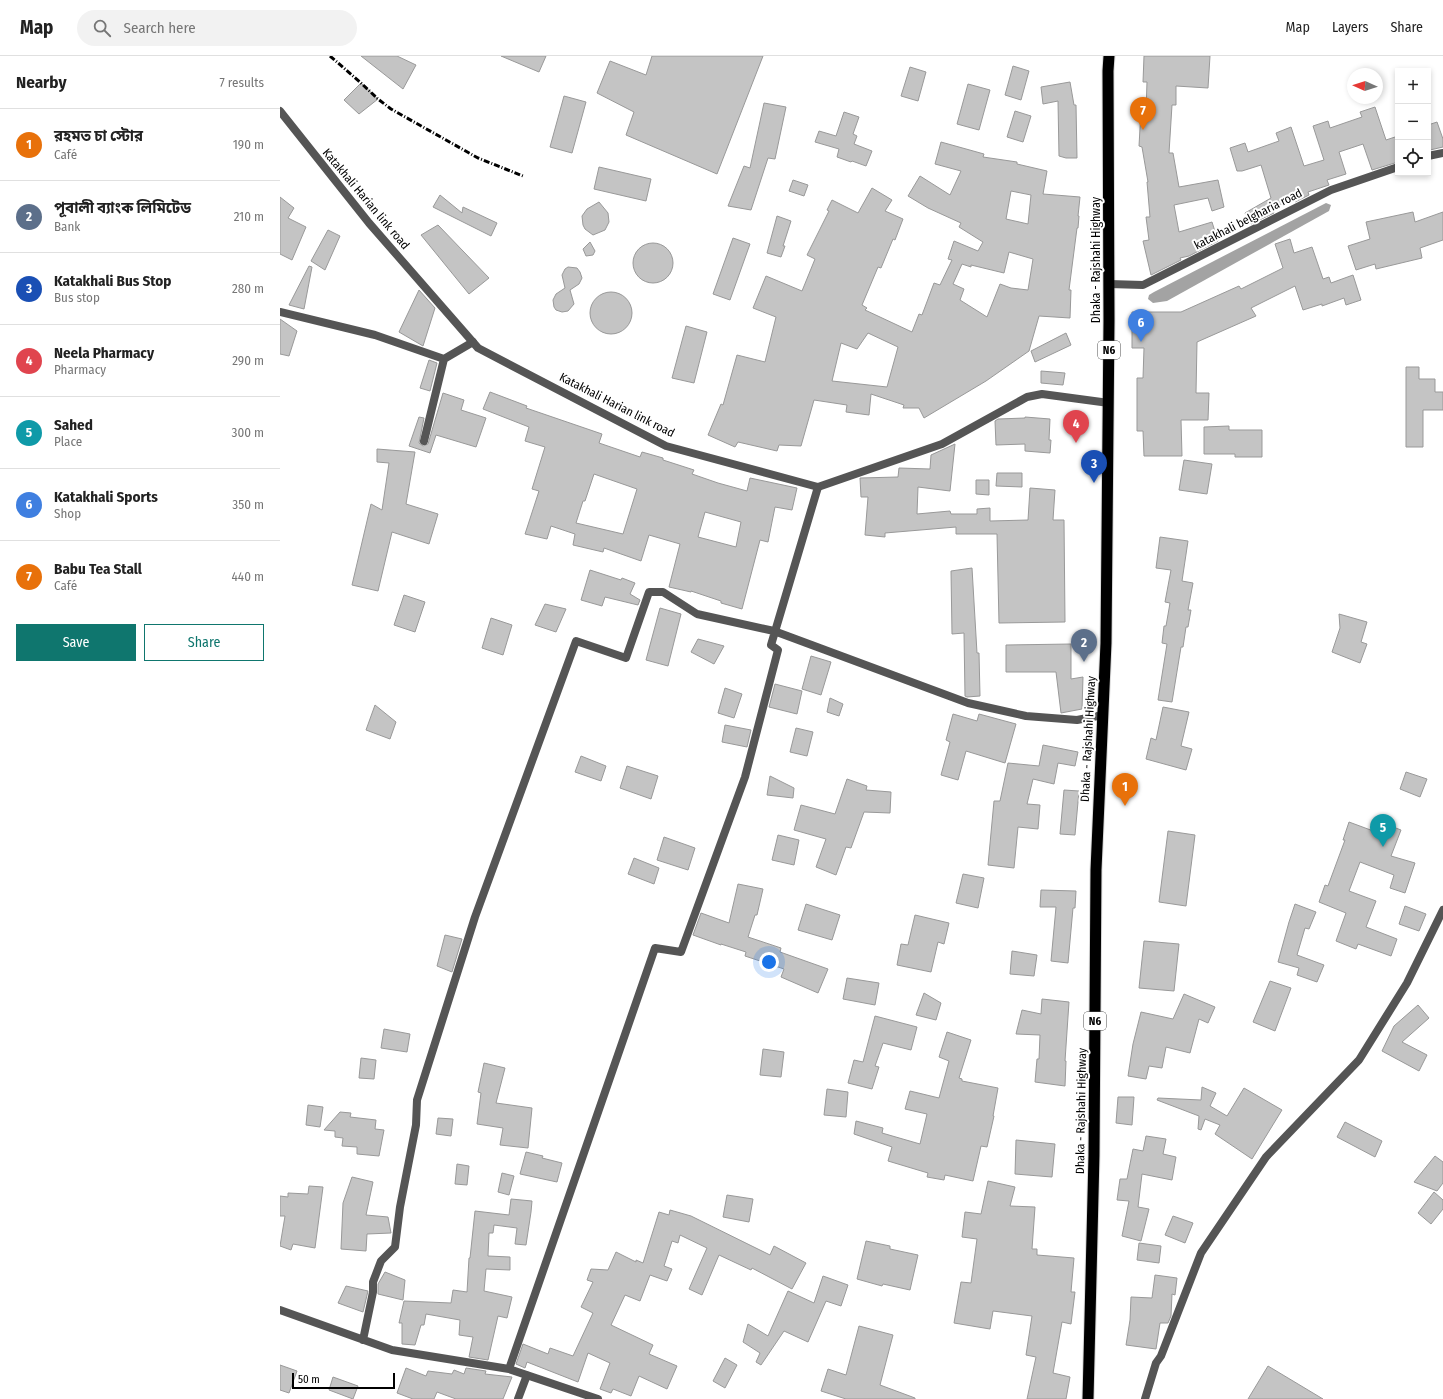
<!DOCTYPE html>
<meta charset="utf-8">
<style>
:root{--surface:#fff;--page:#f2f2f2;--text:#222;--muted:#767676;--line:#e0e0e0;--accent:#0f766e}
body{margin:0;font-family:"Fira Sans Condensed","Noto Sans Bengali",sans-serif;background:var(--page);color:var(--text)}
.controls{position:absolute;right:12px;top:12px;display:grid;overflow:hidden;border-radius:0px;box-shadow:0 2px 6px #0003}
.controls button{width:36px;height:36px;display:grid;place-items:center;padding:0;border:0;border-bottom:1px solid var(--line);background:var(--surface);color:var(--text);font:20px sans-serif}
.compass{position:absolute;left:1067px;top:12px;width:36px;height:36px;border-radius:50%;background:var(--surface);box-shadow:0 2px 6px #0003;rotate:273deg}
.scale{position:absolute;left:12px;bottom:10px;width:103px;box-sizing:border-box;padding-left:4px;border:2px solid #000;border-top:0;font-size:11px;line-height:14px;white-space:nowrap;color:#000;-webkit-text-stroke:3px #fff;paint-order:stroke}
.you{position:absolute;left:489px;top:906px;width:14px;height:14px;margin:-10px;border:3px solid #fff;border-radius:50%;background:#1a73e8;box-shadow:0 0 0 6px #1a73e833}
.badge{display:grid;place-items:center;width:26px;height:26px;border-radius:50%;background:var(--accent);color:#fff;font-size:13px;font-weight:700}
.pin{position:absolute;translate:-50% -33px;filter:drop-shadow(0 1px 2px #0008)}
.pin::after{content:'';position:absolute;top:21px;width:14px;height:12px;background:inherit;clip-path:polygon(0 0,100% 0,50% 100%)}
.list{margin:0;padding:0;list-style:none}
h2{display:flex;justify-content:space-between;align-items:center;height:52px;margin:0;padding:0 16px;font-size:17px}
h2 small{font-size:13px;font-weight:400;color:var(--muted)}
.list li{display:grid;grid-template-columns:26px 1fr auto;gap:12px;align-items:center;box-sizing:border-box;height:72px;padding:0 16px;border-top:1px solid var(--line)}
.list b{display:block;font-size:15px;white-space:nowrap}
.list p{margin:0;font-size:13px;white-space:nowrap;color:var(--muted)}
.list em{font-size:13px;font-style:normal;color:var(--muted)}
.actions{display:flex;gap:8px;padding:12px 16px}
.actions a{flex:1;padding:9px 0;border:1px solid var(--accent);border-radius:0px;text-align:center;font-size:14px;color:var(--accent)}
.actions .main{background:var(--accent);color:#fff}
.icon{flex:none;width:22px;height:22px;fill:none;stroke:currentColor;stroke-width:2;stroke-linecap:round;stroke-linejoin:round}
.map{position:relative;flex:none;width:1163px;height:1343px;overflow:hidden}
header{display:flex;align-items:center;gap:24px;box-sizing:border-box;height:56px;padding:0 20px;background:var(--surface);border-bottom:1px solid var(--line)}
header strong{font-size:19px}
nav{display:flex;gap:22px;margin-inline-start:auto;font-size:14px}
.search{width:280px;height:36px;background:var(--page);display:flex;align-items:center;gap:10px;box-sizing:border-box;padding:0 14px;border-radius:22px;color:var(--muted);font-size:15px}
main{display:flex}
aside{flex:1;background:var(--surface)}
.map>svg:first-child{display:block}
.water{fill:#a3a3a3}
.building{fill:#c4c4c4;stroke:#999;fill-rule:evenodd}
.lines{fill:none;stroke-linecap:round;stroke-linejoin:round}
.trunk-casing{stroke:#dbdbdb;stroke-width:13}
.minor{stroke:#555;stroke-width:8}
.tertiary{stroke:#555;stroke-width:8}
.trunk{stroke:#000;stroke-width:11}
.rail{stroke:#000;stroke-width:3;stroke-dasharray:6 2 1 2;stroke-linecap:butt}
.labels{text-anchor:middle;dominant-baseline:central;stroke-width:4;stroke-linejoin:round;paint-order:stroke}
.shield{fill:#fff;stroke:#4c4c4c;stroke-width:1}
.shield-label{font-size:11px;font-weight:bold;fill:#000}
.street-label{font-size:12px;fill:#000;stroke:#fff}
</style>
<header>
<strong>Map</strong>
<div class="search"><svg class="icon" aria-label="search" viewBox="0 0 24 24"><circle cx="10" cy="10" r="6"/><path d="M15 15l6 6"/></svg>Search here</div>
<nav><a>Map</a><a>Layers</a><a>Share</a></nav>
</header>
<main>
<aside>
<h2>Nearby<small>7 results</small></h2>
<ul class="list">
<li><span class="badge" style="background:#e8710a">1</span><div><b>রহমত চা স্টোর</b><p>Café</p></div><em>190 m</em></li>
<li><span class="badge" style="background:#5c6f8a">2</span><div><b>পূবালী ব্যাংক লিমিটেড</b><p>Bank</p></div><em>210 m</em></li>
<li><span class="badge" style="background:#1a4fb4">3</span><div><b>Katakhali Bus Stop</b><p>Bus stop</p></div><em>280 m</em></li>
<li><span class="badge" style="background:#e0444e">4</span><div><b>Neela Pharmacy</b><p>Pharmacy</p></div><em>290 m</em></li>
<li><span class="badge" style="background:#0f9aa8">5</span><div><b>Sahed</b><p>Place</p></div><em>300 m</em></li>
<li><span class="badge" style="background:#3f7fe0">6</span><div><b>Katakhali Sports</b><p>Shop</p></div><em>350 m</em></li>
<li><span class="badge" style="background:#e8710a">7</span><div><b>Babu Tea Stall</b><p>Café</p></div><em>440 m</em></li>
</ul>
<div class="actions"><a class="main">Save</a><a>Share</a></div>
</aside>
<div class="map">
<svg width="1163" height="1343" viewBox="0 0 1163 1343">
<rect width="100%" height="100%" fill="#fff"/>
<path class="water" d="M1046 147 1051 149 1049 155 887 245 873 247 868 243 869 239 874 236Z"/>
<path class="building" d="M81 0H117L136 9 123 33Z
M221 0H266L259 16Z
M372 0H483L437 118 346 79 354 56 317 37 330 5 366 19Z
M864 0H930L928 32 896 30V49H892L889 97H893L899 131 938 124 944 151 932 155 928 142 894 149 899 176 932 166 938 185 909 200 900 202 901 204 871 219 863 185 869 184 866 161H870L867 126H868L862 91 859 90 861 55H866L867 26H863Z
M733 10 749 15 741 44 725 39Z
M630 11 646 16 638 45 621 40Z
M790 26 794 49H796L797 102H786L779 100 778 45 763 48 761 31Z
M81 27 98 43 79 58 64 44Z
M688 28 710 34 699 74 677 68Z
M284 40 306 46 292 97 270 91Z
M484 47 506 51 495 103 488 102 471 154 448 150 464 110 470 112Z
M1095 51 1106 84 1118 80V106L1092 114 1083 88 1059 96 1066 118 1047 124 1049 129 1028 136 1029 139 1015 146 1014 144 991 152 994 157 971 168 965 157 991 142 981 109 962 115H957L950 92 965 87 968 96 999 85 996 77 1011 71 1024 110 1044 104 1033 70 1048 65 1050 72 1082 61 1080 56Z
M735 55 751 60 743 86 727 81Z
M564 56 579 61 573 78 577 80 574 88 592 95 586 110 572 105 571 106 557 101 559 93 535 86 539 75 556 80Z
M1157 66 1163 83V91L1150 94 1148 88V69Z
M661 86 704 98 703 101 737 106V108L767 115 763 138 800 141 798 160H799L798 172H797L789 234H791L790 262 759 260 749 295 706 325 644 362 639 352H623L624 349 591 338 589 359 566 356 567 349 534 344 521 390 499 389 497 395 458 386 455 391 428 379 441 348 443 349 457 299 485 306 496 261 473 252 486 220 522 235 535 203 527 199 549 155 547 154 552 144 578 157 592 132 612 144 605 155 623 163 615 184 613 183 601 212 598 211 582 249 587 252 585 254 632 276 639 258 642 259 654 227 660 229 672 204 668 203 674 185 698 195 703 186 679 171 681 167 648 152 628 140 640 120 670 139 681 115 655 108ZM731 135 751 139 748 168 726 163ZM729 196 753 203 748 234 731 232 720 228 707 261 680 244 684 233 673 228 682 208 691 211V209L724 217ZM588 277 618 291 607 331 552 325 561 287 577 293Z
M319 111 371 123 366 145 314 133Z
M513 124 528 129 524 140 509 135Z
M160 139 182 157 183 151 217 167 211 180 153 151Z
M0 141 14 152 8 162 26 171 12 204 0 198Z
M319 146 328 157 329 166 325 174 313 179 305 173 303 169 302 160 307 153Z
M1133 156 1135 166 1163 156V184L1140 192 1142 202 1096 213 1095 208 1076 214 1068 190 1090 183 1086 166Z
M497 160 511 165 503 190H505L501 201 487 197Z
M158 169 209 222 189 238 141 179Z
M48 174 60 180 45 214 31 205Z
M453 182 470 188 450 244 433 238Z
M1010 183 1014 197 1032 191 1043 223 1049 221 1051 227 1073 219 1081 244 1066 249 1064 242 1042 250V248L1023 254 1015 230 971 252 976 260 917 286 916 337H929L928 364H901L902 400H864L863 375H857V322H863L864 292H852V256H901L959 230 961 233 1003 212 995 188Z
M310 186 315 195 313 199 306 200 303 193Z
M353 207a20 20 0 1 1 40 0a20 20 0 1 1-40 0Z
M29 210 32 211 24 253 9 249Z
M288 211 297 212 300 216 302 222 299 228 290 234 294 248 288 255 282 256 276 254 274 251 273 244 276 238 285 232 282 219 285 213Z
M139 234 155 252 143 290 119 276Z
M310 257a21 21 0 1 1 42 0a21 21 0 1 1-42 0Z
M0 263 17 275 9 300 0 298Z
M406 270 427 276 414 327 392 322Z
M786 277 791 289 755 306 751 295Z
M149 304 157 307 150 335 140 332Z
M1126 311H1139V323H1155V336H1163V354H1143V391H1126Z
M761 315 785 317 783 329 761 327Z
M210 336 247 350 246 352 322 378 319 387 360 401 362 396 383 402V404L414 414 412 418 438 427 467 435 470 422 517 432 512 454 495 451 488 486 480 484 462 553 441 547V545L411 535V536L389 531 400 488 369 479 361 505 324 492 323 496 293 489 295 478 271 470 267 483 245 478 259 435 252 433 265 391 245 385 249 371 203 353ZM314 418 357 433 343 478 296 467 303 445H305ZM425 456 461 466 456 491 418 481Z
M163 337 184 344 181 354 206 362 196 391 156 379 150 397 129 390 139 361 144 362 139 387 143 390 148 388Z
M745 361 770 363 769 384H771L770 397 745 395V388L716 389 715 365 718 363 745 362Z
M949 370V374H982V401H955V398H924V371Z
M675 388 670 435 638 431 637 458 670 455 671 458H697V453L710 452V465L748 464 750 432 775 434 773 464H784L785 566 719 567 717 478H676V471L605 477V481L585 479 588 441H581L580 422 618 421 619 412 650 413 651 399Z
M97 393 135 396 126 448 158 458 149 488 112 476 98 535 72 529 91 448 102 454 109 407 97 406Z
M904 404 932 408 927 438 899 434Z
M717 417H742V431L716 430Z
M696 424H709V439L696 438Z
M880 481 908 485 902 525 913 527 908 554H911L908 571H906L903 591H901L892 646 878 644 887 588 882 587 884 570H886L890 547 885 546 891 514 876 512Z
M692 512 697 597H699L700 640 687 641 685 640 684 577 672 578 671 515Z
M310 514 341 524 342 522 355 527 350 538 360 544 358 549 325 541 322 550 301 544Z
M124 539 145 546 135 576 114 569Z
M265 548 286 553 276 576 255 569Z
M380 552 401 558 388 610 366 604Z
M1059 558 1087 566 1081 586 1087 588 1080 607 1052 596 1060 572Z
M211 562 232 569 223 599 202 592Z
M418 583 444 590 434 608 411 596Z
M791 588V623L803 621 802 653 781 657 776 616H726V589Z
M531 600 551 606 541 639 522 633Z
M495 628 522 635 517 658 489 651Z
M445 632 462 638 454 662 438 657Z
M550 642 563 648 559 660 547 656Z
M95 649 116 666 110 683 86 674Z
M883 651 909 656 901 690 912 693 906 714 866 703 871 682 876 684Z
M673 658 697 665 699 658 736 668 725 707 686 695 678 724 661 719 670 686 666 684Z
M445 669 471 674 467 691 442 686Z
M516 672 533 676 527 700 510 696Z
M763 689 798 696 795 710 778 707 774 728 753 723 747 748 760 749 758 773 738 771 734 812 708 809 714 745H720L728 707 759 710Z
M301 700 326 710 321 725 295 716Z
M347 710 378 720 371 743 340 732Z
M1126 716 1147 723 1140 741 1120 733Z
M490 720 514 732 513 742 487 739Z
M567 723 587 730 586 734 611 736 610 757 584 756 571 792 566 791 556 819 536 811 546 783 514 774 521 749 555 758Z
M784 734 799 735 795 779 780 778Z
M1069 766 1096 776 1100 766 1121 774 1111 800 1135 807 1125 837 1110 832 1114 819 1080 806 1069 835 1096 845 1086 871 1117 883 1111 900 1078 888 1076 893 1056 885 1066 857 1039 846 1045 829 1048 830 1065 784H1063Z
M888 775 915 779 906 850 879 846Z
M498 779 519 784 514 809 492 804Z
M384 781 415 792 408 814 377 804Z
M354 802 379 812 374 828 348 818Z
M683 818 704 822 698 852 676 847Z
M458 828 483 833 477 859H475L468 881 501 892 500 896 548 913 538 937 501 921 504 913 465 900 466 896 441 888V889L413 879 421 857 449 867Z
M761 834 796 835 795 852H793L788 907 771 905 776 851H760Z
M526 848 560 859 552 884 518 874Z
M1015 848 1036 856 1029 873 1025 872 1017 899 1044 909 1037 926 1017 919 1019 912 998 906 1009 866Z
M1125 850 1146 858 1139 875 1119 868Z
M635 859 669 867 664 888 658 886 651 916 617 909 621 888 628 889Z
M165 879 182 883 172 916 157 910Z
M864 885 899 888 894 935 859 932Z
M732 895 757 899 754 920 730 918Z
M567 922 599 927 595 949 563 943Z
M990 925 1011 932 995 975 973 966Z
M644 937 661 947 656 964 636 959Z
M904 938 935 951 928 967 919 963 910 997 886 991 882 1012 869 1010 866 1023 848 1020 853 988 861 956 893 963Z
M762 943 789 946 785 1005H786L785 1030 755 1026 757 1003H759L760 979 736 978 742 954 761 958Z
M1138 949 1149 962 1122 986 1147 999 1139 1015 1102 995 1114 970Z
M595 960 637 971 631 994 603 987 595 1010 599 1011 592 1033 568 1027 574 1004 583 1006Z
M104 973 130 978 127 996 101 992Z
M667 976 691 984 679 1022 682 1023V1025L718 1032 713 1060H714L707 1091 701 1090 693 1125 665 1119 664 1124 647 1121 648 1117 608 1105 612 1091 574 1078 576 1065 603 1072 602 1077 640 1088 647 1058 625 1053 630 1035 659 1042 669 1005 659 1001Z
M483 993 504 996 501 1021 480 1019Z
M81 1002 96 1004 94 1023 79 1022Z
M204 1007 225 1012 216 1047 252 1052 248 1092 220 1089 223 1072 197 1068 201 1037 198 1036Z
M922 1031 936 1037 930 1050 947 1060 964 1032 1002 1054 972 1103 935 1078 940 1069 925 1063 921 1074 918 1073 919 1060 877 1044 878 1042 921 1044Z
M547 1033 568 1036 566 1061 544 1059Z
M838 1041H854L852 1069 836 1067Z
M28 1049 43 1051 40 1071 26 1069Z
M60 1056 71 1057 70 1061 96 1064 95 1073 104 1074 99 1100 77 1098V1091L62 1090 63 1082 55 1081V1075L44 1074Z
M158 1062 173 1063 171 1080 156 1078Z
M1065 1066 1102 1085 1095 1101 1057 1081Z
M866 1080 886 1083 883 1098 896 1101 892 1124 862 1118 858 1151 869 1153 861 1185 842 1180 849 1145 837 1144 840 1123H847L853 1093 863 1095Z
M736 1084 775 1088 772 1121 735 1118Z
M246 1096 263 1100 262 1102 282 1107 277 1126 240 1118Z
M1155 1100 1163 1106V1127L1157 1135 1134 1126Z
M177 1108 189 1110 187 1129 175 1128Z
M222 1117 234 1120 229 1139 218 1136Z
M72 1121 93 1126 86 1159 108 1161 111 1177 87 1178 86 1195 61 1193 63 1147Z
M708 1125 735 1131 730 1150 755 1151 752 1193H757V1199L794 1202 791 1236H795L791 1268 782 1266 773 1317 790 1321 786 1343H747L756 1301 746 1299 752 1260 713 1255 710 1273 674 1267 681 1226 691 1227 697 1183 682 1181 685 1156 701 1158Z
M29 1130 43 1131 35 1192 13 1188 11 1194 0 1190 5 1160H0V1140L8 1141V1137L28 1138Z
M1154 1136 1163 1144V1153L1151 1168 1138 1157Z
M447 1139 473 1143 469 1166 443 1161Z
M231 1143 252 1145 251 1156 246 1189 235 1188 237 1172 214 1169 213 1177H209L208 1200 230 1201V1214L206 1213 204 1235 232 1241 227 1262 218 1260 208 1304 189 1301 193 1281 179 1279 180 1264 146 1258 144 1269H141L135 1289 122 1288V1267H119L124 1245 171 1247 173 1234 187 1236 189 1202H190L195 1155 229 1159Z
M390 1154 411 1160 490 1199 494 1190 526 1207 512 1233 472 1212 471 1214 439 1199 422 1239 409 1233 427 1192 400 1179 398 1187 392 1185 384 1210 392 1213 387 1225 370 1219 360 1245 345 1239 331 1269 373 1289 369 1298 397 1310 387 1333 359 1320 351 1340 333 1333 331 1337 320 1333 330 1307 308 1297 298 1326 247 1306 245 1312 236 1308 243 1288 268 1298 270 1292 293 1300 313 1257 301 1251 313 1226 307 1224 311 1213 328 1214 336 1196 356 1206V1204L363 1207 379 1156 389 1159Z
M893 1160 913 1167 905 1187 885 1179Z
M586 1185 610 1190V1193L638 1199 630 1234 603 1228 602 1230 577 1223Z
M859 1187 881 1190 879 1207 857 1204Z
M105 1216 125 1224 123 1244 98 1238V1228Z
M875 1219 897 1222 895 1239 892 1238 891 1260 888 1267H880L876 1293 846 1289 850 1264 851 1241 872 1242Z
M543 1220 568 1229 561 1250 546 1245 528 1286 504 1275 481 1309 476 1306 480 1297 463 1286 468 1268 488 1280 508 1235 534 1247Z
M66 1230 88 1235 83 1256 58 1247Z
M579 1270 613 1279 600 1329 635 1342V1343H566L541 1335 548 1313 566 1319Z
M445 1302 457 1309 445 1332 433 1325Z
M0 1309 17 1315 9 1337 0 1334Z
M988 1310 1043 1343H968Z
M126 1312 146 1320 148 1315 172 1318 174 1314 184 1318 186 1312 206 1315 205 1318 232 1321 223 1343H176L157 1336 154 1343H133L117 1337Z
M53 1321 78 1330 73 1343 49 1334Z"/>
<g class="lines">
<defs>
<path id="trunk" d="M808 1343 814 1099 816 814 826 587 829 265 828 15 829 0"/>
</defs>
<use href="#trunk" class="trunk-casing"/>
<path class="minor" d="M0 256 95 279 164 303 144 385
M164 303 193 286
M0 1254 112 1294 229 1313
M83 1284 93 1236V1226L101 1205 115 1191 120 1151 136 1069 137 1044 195 861 296 585 346 602 369 536H383L417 558 494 575 688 647 746 660 797 664 823 659
M238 1343 247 1319
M318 1343 229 1313 375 892 401 896 465 721 498 594 491 589 538 431"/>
<path class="tertiary" d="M0 55 89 167 198 292 386 390 538 431 662 388 747 341 762 338 829 347
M1148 100 1163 97
M829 228 863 229 1051 134 1118 111
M865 1343 876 1307 881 1300 921 1197 986 1101 1079 1004 1127 927 1163 854"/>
<use href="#trunk" class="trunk"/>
<path class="rail" d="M50 0 81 27 98 43 111 53 198 102 243 120"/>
</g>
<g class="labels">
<g class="shield">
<rect x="818" y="285" width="22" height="18" rx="3"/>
<rect x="804" y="956" width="22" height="18" rx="3"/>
</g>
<g class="shield-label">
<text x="829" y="294">N6</text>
<text x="815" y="965">N6</text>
</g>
<g class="street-label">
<text transform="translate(86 143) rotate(50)">Katakhali Harian link road</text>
<text transform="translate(968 163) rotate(-27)">katakhali belgharia road</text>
<text transform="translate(816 204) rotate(-90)">Dhaka - Rajshahi Highway</text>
<text transform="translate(337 349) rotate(27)">Katakhali Harian link road</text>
<text transform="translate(808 683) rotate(-87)">Dhaka - Rajshahi Highway</text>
<text transform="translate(801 1055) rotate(-89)">Dhaka - Rajshahi Highway</text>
</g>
</g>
</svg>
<div class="controls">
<button>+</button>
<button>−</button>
<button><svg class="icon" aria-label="locate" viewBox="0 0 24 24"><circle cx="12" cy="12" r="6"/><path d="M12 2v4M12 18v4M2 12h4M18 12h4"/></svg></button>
</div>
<svg class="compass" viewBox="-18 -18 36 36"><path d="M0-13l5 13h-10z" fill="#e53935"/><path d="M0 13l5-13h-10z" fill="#767676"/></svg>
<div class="scale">50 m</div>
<div class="you"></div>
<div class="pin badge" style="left:845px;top:750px;background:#e8710a">1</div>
<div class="pin badge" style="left:804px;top:606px;background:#5c6f8a">2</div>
<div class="pin badge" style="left:814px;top:427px;background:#1a4fb4">3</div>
<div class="pin badge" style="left:796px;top:387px;background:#e0444e">4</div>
<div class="pin badge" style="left:1103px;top:791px;background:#0f9aa8">5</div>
<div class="pin badge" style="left:861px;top:286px;background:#3f7fe0">6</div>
<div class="pin badge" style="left:863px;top:74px;background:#e8710a">7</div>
</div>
</main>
